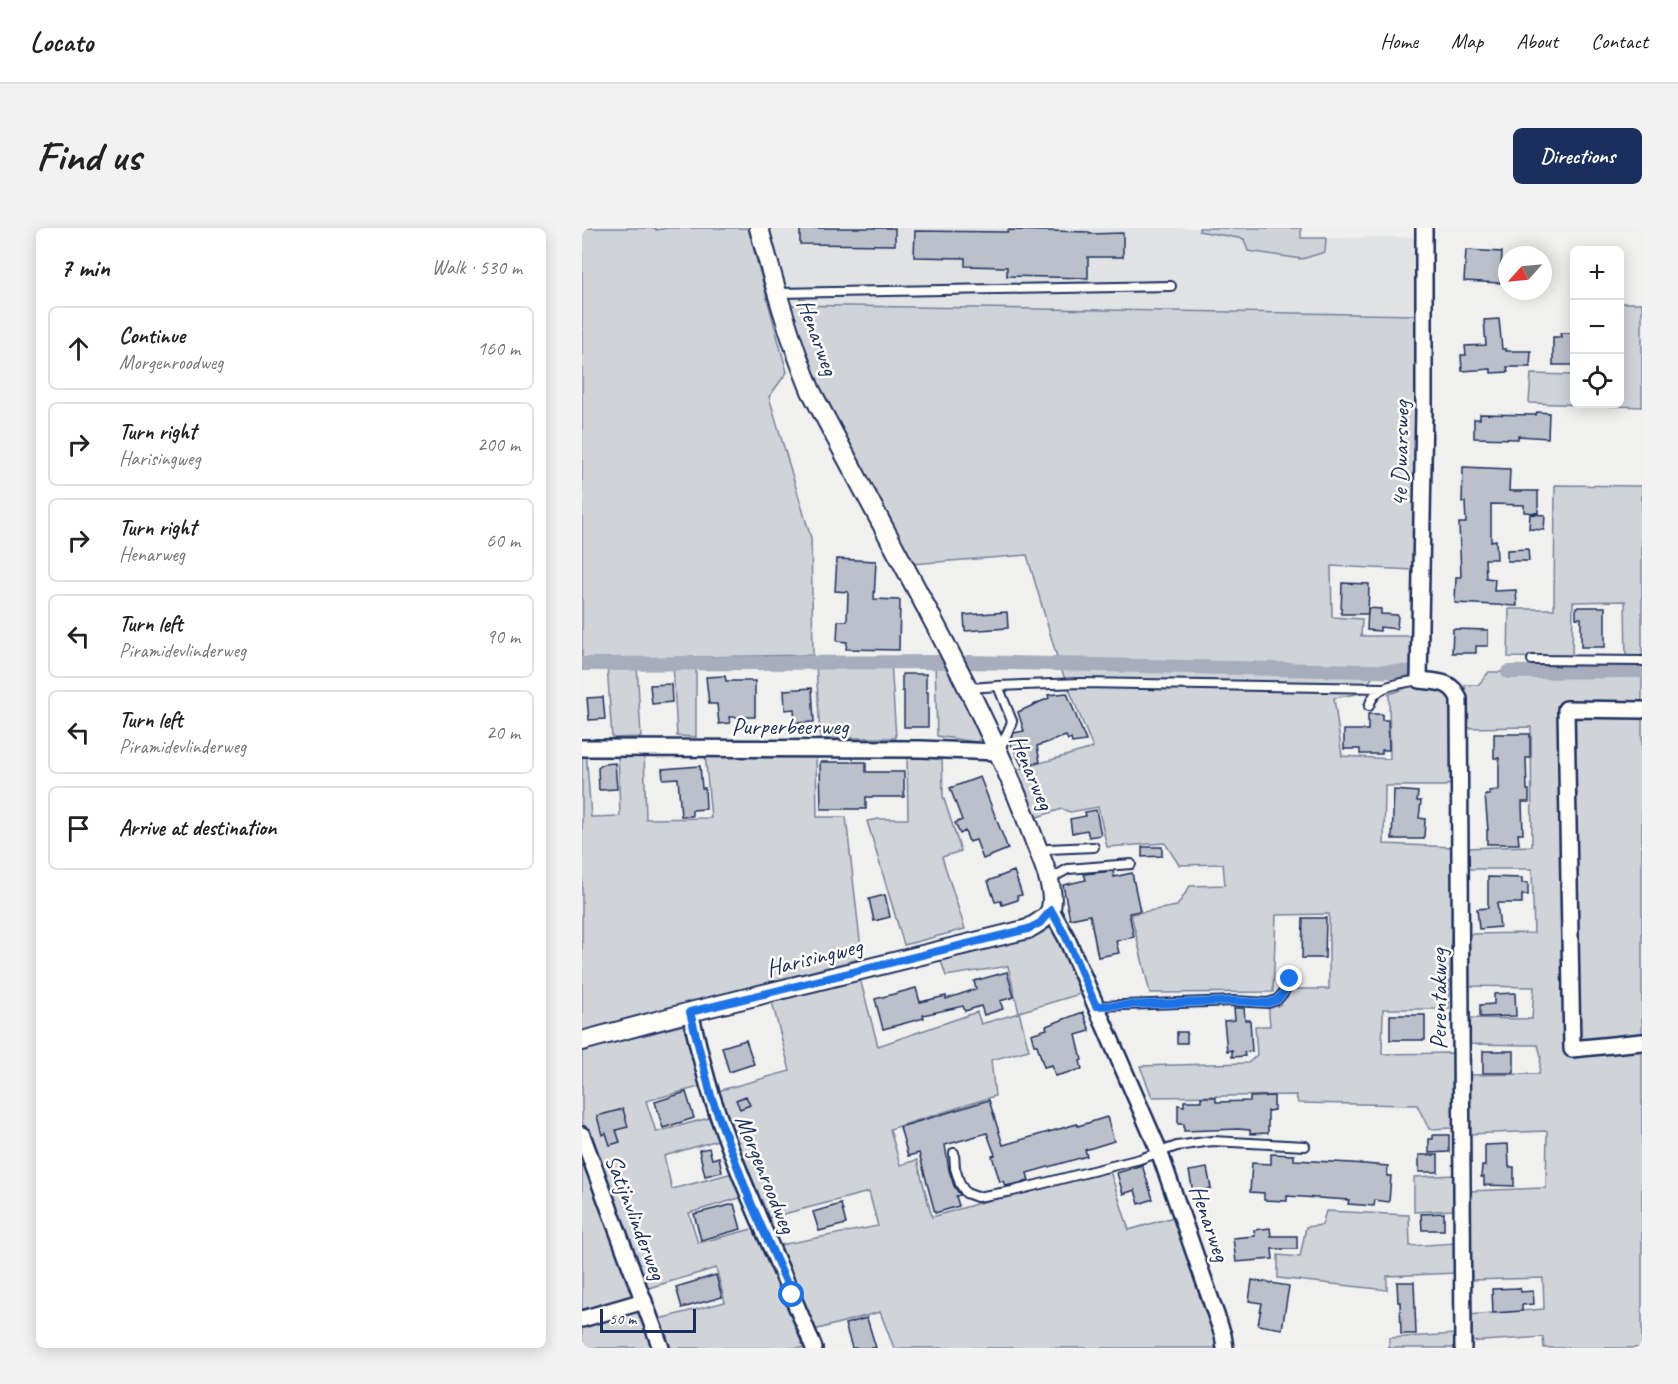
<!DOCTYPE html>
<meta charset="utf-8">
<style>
:root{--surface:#fff;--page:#f2f2f2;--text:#222;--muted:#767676;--line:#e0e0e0;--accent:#1b2f5e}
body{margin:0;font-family:Caveat,sans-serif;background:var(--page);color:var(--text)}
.controls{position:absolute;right:18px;top:18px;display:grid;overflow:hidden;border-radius:9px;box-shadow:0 3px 15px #0003}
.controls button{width:54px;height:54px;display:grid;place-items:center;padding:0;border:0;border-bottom:2px solid var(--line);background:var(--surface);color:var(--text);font:30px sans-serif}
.compass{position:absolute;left:916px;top:18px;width:54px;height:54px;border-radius:50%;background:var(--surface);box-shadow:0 3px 15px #0003;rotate:243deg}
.scale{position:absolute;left:18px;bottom:15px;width:96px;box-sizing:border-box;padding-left:6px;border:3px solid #1b2f5e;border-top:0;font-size:16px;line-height:21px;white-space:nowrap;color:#1b2f5e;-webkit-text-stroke:4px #fdfcf7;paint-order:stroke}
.stop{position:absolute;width:18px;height:18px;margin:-14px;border:4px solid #1a73e8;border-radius:50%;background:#fff}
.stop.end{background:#1a73e8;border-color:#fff;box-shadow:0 2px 6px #0008}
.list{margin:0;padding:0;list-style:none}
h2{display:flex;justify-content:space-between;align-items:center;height:78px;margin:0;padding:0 24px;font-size:26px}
h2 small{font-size:20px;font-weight:400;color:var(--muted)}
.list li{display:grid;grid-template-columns:39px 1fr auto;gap:18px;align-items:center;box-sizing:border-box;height:84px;margin:0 12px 12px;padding:0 12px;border:2px solid var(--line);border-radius:9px}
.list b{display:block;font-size:22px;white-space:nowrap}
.list p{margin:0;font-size:20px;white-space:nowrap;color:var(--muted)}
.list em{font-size:20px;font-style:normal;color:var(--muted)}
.icon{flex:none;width:33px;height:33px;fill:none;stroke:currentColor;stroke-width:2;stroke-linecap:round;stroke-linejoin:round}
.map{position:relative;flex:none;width:1060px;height:1120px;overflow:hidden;border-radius:9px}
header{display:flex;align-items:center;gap:36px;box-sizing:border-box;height:84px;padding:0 30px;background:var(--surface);border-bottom:2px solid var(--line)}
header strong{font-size:28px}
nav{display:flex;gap:33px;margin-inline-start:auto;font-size:21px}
.intro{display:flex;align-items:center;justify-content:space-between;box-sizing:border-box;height:144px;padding:0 36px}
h1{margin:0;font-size:42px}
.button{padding:15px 27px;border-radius:9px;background:var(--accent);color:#fff;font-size:21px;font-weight:700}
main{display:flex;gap:36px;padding:0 36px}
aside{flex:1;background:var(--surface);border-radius:9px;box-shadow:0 3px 15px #0003}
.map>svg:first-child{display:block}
.built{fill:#e0e2e3}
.green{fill:#d0d3d8;stroke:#76819b;stroke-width:1.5}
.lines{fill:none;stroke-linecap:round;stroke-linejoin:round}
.canal{stroke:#a7adbd;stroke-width:14}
.building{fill:#bbc0ca;stroke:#1b2f5e;stroke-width:1.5}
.service-casing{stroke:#1b2f5e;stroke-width:12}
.minor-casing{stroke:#1b2f5e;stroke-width:20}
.tertiary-casing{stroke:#1b2f5e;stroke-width:22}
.service{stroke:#fdfcf7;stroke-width:8}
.minor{stroke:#fdfcf7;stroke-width:15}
.tertiary{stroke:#fdfcf7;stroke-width:18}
.route{stroke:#1a73e8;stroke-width:8}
.labels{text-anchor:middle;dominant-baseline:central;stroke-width:5;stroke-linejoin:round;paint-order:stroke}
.street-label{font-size:24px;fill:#1b2f5e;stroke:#fdfcf7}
</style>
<header>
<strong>Locato</strong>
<nav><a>Home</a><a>Map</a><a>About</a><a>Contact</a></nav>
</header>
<div class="intro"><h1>Find us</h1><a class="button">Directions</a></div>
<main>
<aside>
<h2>7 min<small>Walk · 530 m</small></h2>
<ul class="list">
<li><svg class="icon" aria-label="ahead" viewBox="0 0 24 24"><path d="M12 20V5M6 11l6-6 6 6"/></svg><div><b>Continue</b><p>Morgenroodweg</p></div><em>160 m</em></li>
<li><svg class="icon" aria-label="right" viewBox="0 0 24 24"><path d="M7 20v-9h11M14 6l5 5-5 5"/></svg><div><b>Turn right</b><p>Harisingweg</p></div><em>200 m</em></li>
<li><svg class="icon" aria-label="right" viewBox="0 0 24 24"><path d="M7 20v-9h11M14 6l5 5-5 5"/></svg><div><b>Turn right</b><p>Henarweg</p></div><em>60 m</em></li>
<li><svg class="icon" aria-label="left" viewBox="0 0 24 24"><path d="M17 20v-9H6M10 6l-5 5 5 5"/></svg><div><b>Turn left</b><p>Piramidevlinderweg</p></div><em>90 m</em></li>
<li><svg class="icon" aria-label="left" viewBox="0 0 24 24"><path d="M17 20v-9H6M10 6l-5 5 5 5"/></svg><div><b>Turn left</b><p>Piramidevlinderweg</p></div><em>20 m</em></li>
<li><svg class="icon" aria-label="arrive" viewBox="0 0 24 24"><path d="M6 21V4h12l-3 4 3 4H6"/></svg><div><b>Arrive at destination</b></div></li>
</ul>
</aside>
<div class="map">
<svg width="1060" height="1120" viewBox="0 0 1060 1120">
<rect width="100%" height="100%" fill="#f0f0ee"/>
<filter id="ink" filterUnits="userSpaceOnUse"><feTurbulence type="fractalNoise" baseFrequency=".0167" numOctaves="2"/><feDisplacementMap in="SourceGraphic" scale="12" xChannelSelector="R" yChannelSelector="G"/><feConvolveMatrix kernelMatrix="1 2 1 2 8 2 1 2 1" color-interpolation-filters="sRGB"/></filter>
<g filter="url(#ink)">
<path class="built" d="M184 0H617V3L743 24 744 10 834 9 835 87 202 77Z"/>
<path class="green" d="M0 0H74V2L85 0H166L205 144 187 169 229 310 231 427 0 431Z
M617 0H719V10H744L743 24 720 31 666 23 662 11 617 3Z
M1038 75H1060V179L947 175 949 146 992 147 993 176H1038Z
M202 77 835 87 832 342 749 338 750 389 780 391 779 408H830L831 444 795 443 779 465 752 470 760 528 808 531 807 466 838 455 861 457 872 467V554L863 558H803L802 616 872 619 867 781H801L800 826 872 825 871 900 847 901 835 877 716 875 714 867 570 869 558 838 666 835 675 827 673 798H688L686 773H696L711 761H747V686L694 687 691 764 568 765 549 686 595 678 608 658 643 657 641 636 597 637 583 615 525 619 516 579 488 584 480 581 449 591 430 543 511 520 477 436 445 327 329 336 227 147Z
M973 257 1060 258V432H1044L1043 373 991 374 990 430 926 429 927 381H972Z
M309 433 314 510H238L234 434Z
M353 433 367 434 401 509 394 514 355 508Z
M91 435H114V509L95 508Z
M25 436H55L59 509 30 510Z
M1060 443V479H980L985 825 1060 817V1120H962L961 1109 885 1114 886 1087 962 1081 961 1050 888 1052 886 963 964 960 965 903 885 906 884 847 957 846 959 828 956 817 886 816V790L950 791 952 759 885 758 886 706 952 705 950 641H884V620L950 618 949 499 884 500 883 457H896L907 444Z
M987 485 1060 487V810L994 817Z
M0 522H4L9 589 38 588 36 524 62 523 64 591 129 590 123 525 234 524 235 589H264L280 730 0 804Z
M325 527 360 528 361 568 379 623 360 629 383 701 322 717 285 593 297 591H326Z
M466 699 475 705 501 765 437 784 447 822 409 832 413 868 308 901 318 937 335 932 350 989 526 937 547 1002 595 988 640 1120H312L298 1084 232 1102 198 1017 296 998 287 964 186 990 135 863 208 843 189 770 277 747 296 818 395 784 399 796 437 785 426 738 364 748 357 727Z
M106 796 121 858 64 873 74 904 127 890 136 912 82 928 90 961 151 945 161 969 107 985 116 1015 178 999 225 1120H85L73 1092 143 1074 134 1040 63 1061 13 931 0 892V823Z
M4 932 55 1071 0 1087V933Z
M873 947V982L832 984V949Z
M744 983 827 987 828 1018 874 1015V1045L805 1048V1062L696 1050V1027L718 1029 724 999 740 997Z
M59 1079 74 1120H3L0 1111V1096Z
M875 1106V1120H807V1110Z"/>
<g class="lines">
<path class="canal" d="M386 434 831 444
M0 436 360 434
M926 444 1060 443"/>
</g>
<path class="building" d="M218 0H313V17L218 16Z
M426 2 507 4V6L541 5V29H506V50L425 48V39L383 38V30L332 29 333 3 426 4Z
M884 22 920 24 918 55 882 53Z
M917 91 920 121H924V123H949L948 139H925L926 144 909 145V141L880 143 879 127H884L883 118 904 117 902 92Z
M978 105H990L991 108H993V137H971V109H979Z
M955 184 967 185 966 210 936 208V211L892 210V191H898V186L954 187Z
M881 239 928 241 927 263H956V285L942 284V277L909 276V313L914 312 915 331H903L904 350 913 351 912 363 934 362 935 378 873 375 874 349H879L877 295H884L883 274H880Z
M948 286 963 287 962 302 947 301Z
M946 321 947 333H925V322Z
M255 331 294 333 292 371 318 372 317 422 264 421 265 414 255 413 256 393H265L266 364 253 363Z
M760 355 787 356 786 386H759Z
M994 379H1023V419H999V390H994Z
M786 380 799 381V386L816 387 815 401 798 399V403L785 402Z
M425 384 426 400 383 403 382 387Z
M871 401 906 402V418H894V425H870Z
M320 446H344V464H346V499H322V463H320Z
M143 448 144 453H173V489H147L148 495 137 496 135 476H127L124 449Z
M89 456 90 474 70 476 68 457Z
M230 460 232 494 213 495 212 481 203 482 202 462Z
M485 465 504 513 490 515 489 511 486 512 484 508 455 518 458 534 440 538 428 514 432 505 442 503 436 484 467 470 466 467Z
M21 469 23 491 7 492 5 470Z
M786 486H800V492H806L807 522H800V526H778V521H762V502H786Z
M912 506H948V530H944L945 562H947V574H940L941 606H936L937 616H905V602H906L903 567H908L907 563 917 562V530H912Z
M238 534H284V544H322V569H284V581H239Z
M33 535 35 561 17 562 16 540 21 536Z
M118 538 120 560H123L124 581 110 582V588H99L96 550 81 551 80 541Z
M398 549 426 621 401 631 394 612 387 614 383 603 378 606 373 595 380 592 368 560Z
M812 562 836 564 835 573H839L837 590 843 591 842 611H810Z
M514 582 519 607 507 609 505 602 490 605 488 591 504 588 503 584Z
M560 619H580V628L560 629Z
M432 643 440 667 435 668 436 672 420 677 419 673 413 674 406 653Z
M531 643 532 649 550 645 558 683 547 685 552 709 534 713 537 725 516 729 508 687 488 691 481 657 504 652 502 646Z
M906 649 940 650V655H946V667H940V675H915L918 699 897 701 895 681 906 680Z
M303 667 308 689 292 693 287 671Z
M721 690H744L743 730H720Z
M425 744 432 769 418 773 421 781 402 787 399 778 383 783 381 778 341 787 342 790 301 801 293 771 334 760 338 774 364 768V771L394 761 392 753Z
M933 765 934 788 898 789V777L912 776V766Z
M652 780H662L663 792H668L670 823 662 824 663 828 650 829V822L645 823 642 793 653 792Z
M501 784 508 803 494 807 500 832 498 833 500 841 473 848 470 837 462 839 455 817H452L449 806 465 801 464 798Z
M808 787H843V812H808Z
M595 804H605V815H595Z
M164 812 172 836 147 844 140 819Z
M901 823H932V845H901Z
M104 864 112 890 81 900 73 874Z
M164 868 168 877 158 881 154 872Z
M692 868V882L686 883V905L668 906V902L656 901 602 903V896H596V877L602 878V873H619V869H634V874L668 873V869Z
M407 872 421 917 495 896 496 898 525 889 532 913 503 922 505 928 445 945 447 953 423 958 421 953 418 954 410 928 413 927 405 905 363 917 367 942 372 958 378 967 374 968 377 978 353 985 337 925 326 928 318 899Z
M41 881 46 899 34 902 38 914 28 917 24 905 20 907 15 888Z
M851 907H867V924L847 925V911H851Z
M926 916 927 939H932V958L902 957V949H899L900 938H903V917Z
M127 920 130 931 137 929 140 944 123 948 117 922Z
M689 926 712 927V932L770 935 806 938 805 948H809L807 974 793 972 792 978 766 976 767 972 705 968V973L682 972V965L668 964 670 935 689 936Z
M837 927H856V944H837Z
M560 937 571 971 557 976 553 962 541 966 535 945Z
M625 940 629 960 611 964 607 943Z
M152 976 159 1001 119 1012 112 986Z
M259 976 264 996 237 1003 231 984Z
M862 985V1002H840L839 986Z
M688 1000 689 1008H715V1021H690L691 1031 654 1034 651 1010 673 1008 672 1002Z
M134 1047 140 1069 100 1080 94 1059Z
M670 1052 707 1058 700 1101 676 1097 680 1075 667 1073Z
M815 1054H832L834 1106H819L818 1074H816Z
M938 1060 939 1064 951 1063 952 1076 940 1077V1083L911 1085 910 1061Z
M285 1090 294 1120H270L263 1096Z"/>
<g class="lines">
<defs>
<path id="service" d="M196 65 589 58
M950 432 1060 433
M416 458 499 455 800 460
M388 460 416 458 430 493 428 499 418 521
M787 478C793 456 817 456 837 452
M458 624 466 621 512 619
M468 651 486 641 549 636
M514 778 653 773 686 775 695 772 702 764 708 751
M372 925 373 940 378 956 384 965 395 969 431 963 558 931 595 918 630 913 723 918"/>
<path id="minor" d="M842 0V181L837 452C854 454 870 452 877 471L881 1120
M1060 482 984 481 990 821 1060 814
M0 520 339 521 416 524
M469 682 484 709 577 923 641 1107 643 1120
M108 784C115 812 121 841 130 869 158 955 198 1036 232 1120
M0 907 79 1120
M0 1091 62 1073"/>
<path id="tertiary" d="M0 813 108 784 446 701C454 696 467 690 469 680 474 659 457 626 450 606 419 522 378 443 336 364 301 297 265 230 229 163 207 110 192 55 177 0"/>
</defs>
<use href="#service" class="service-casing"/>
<use href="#minor" class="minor-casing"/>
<use href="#tertiary" class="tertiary-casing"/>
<use href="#service" class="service"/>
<use href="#minor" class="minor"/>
<use href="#tertiary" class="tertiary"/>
</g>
</g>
<g class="lines" filter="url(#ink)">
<path class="route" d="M210 1067 169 975 129 868 108 784 446 701 458 695 469 682 484 709 514 778 653 773 686 775 695 772 702 764 708 751"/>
</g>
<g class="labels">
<g class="street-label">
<text transform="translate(236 109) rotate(70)">Henarweg</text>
<text transform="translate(818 226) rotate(-89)">4e Dwarsweg</text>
<text x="208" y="498">Purperbeerweg</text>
<text transform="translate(450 544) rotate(67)">Henarweg</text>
<text transform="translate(232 729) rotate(-14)">Harisingweg</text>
<text transform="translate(856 771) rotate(-90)">Perentakweg</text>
<text transform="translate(184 946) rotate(68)">Morgenroodweg</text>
<text transform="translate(54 989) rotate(69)">Satijnvlinderweg</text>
<text transform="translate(628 995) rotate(71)">Henarweg</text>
</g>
</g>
</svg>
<div class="controls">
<button>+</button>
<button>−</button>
<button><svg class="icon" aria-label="locate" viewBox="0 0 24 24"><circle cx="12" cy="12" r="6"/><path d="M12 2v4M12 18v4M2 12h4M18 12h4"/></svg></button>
</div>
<svg class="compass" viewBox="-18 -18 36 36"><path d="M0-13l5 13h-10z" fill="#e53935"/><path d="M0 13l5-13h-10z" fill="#767676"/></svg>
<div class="scale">50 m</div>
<div class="stop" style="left:210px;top:1067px"></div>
<div class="stop end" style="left:708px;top:751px"></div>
</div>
</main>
